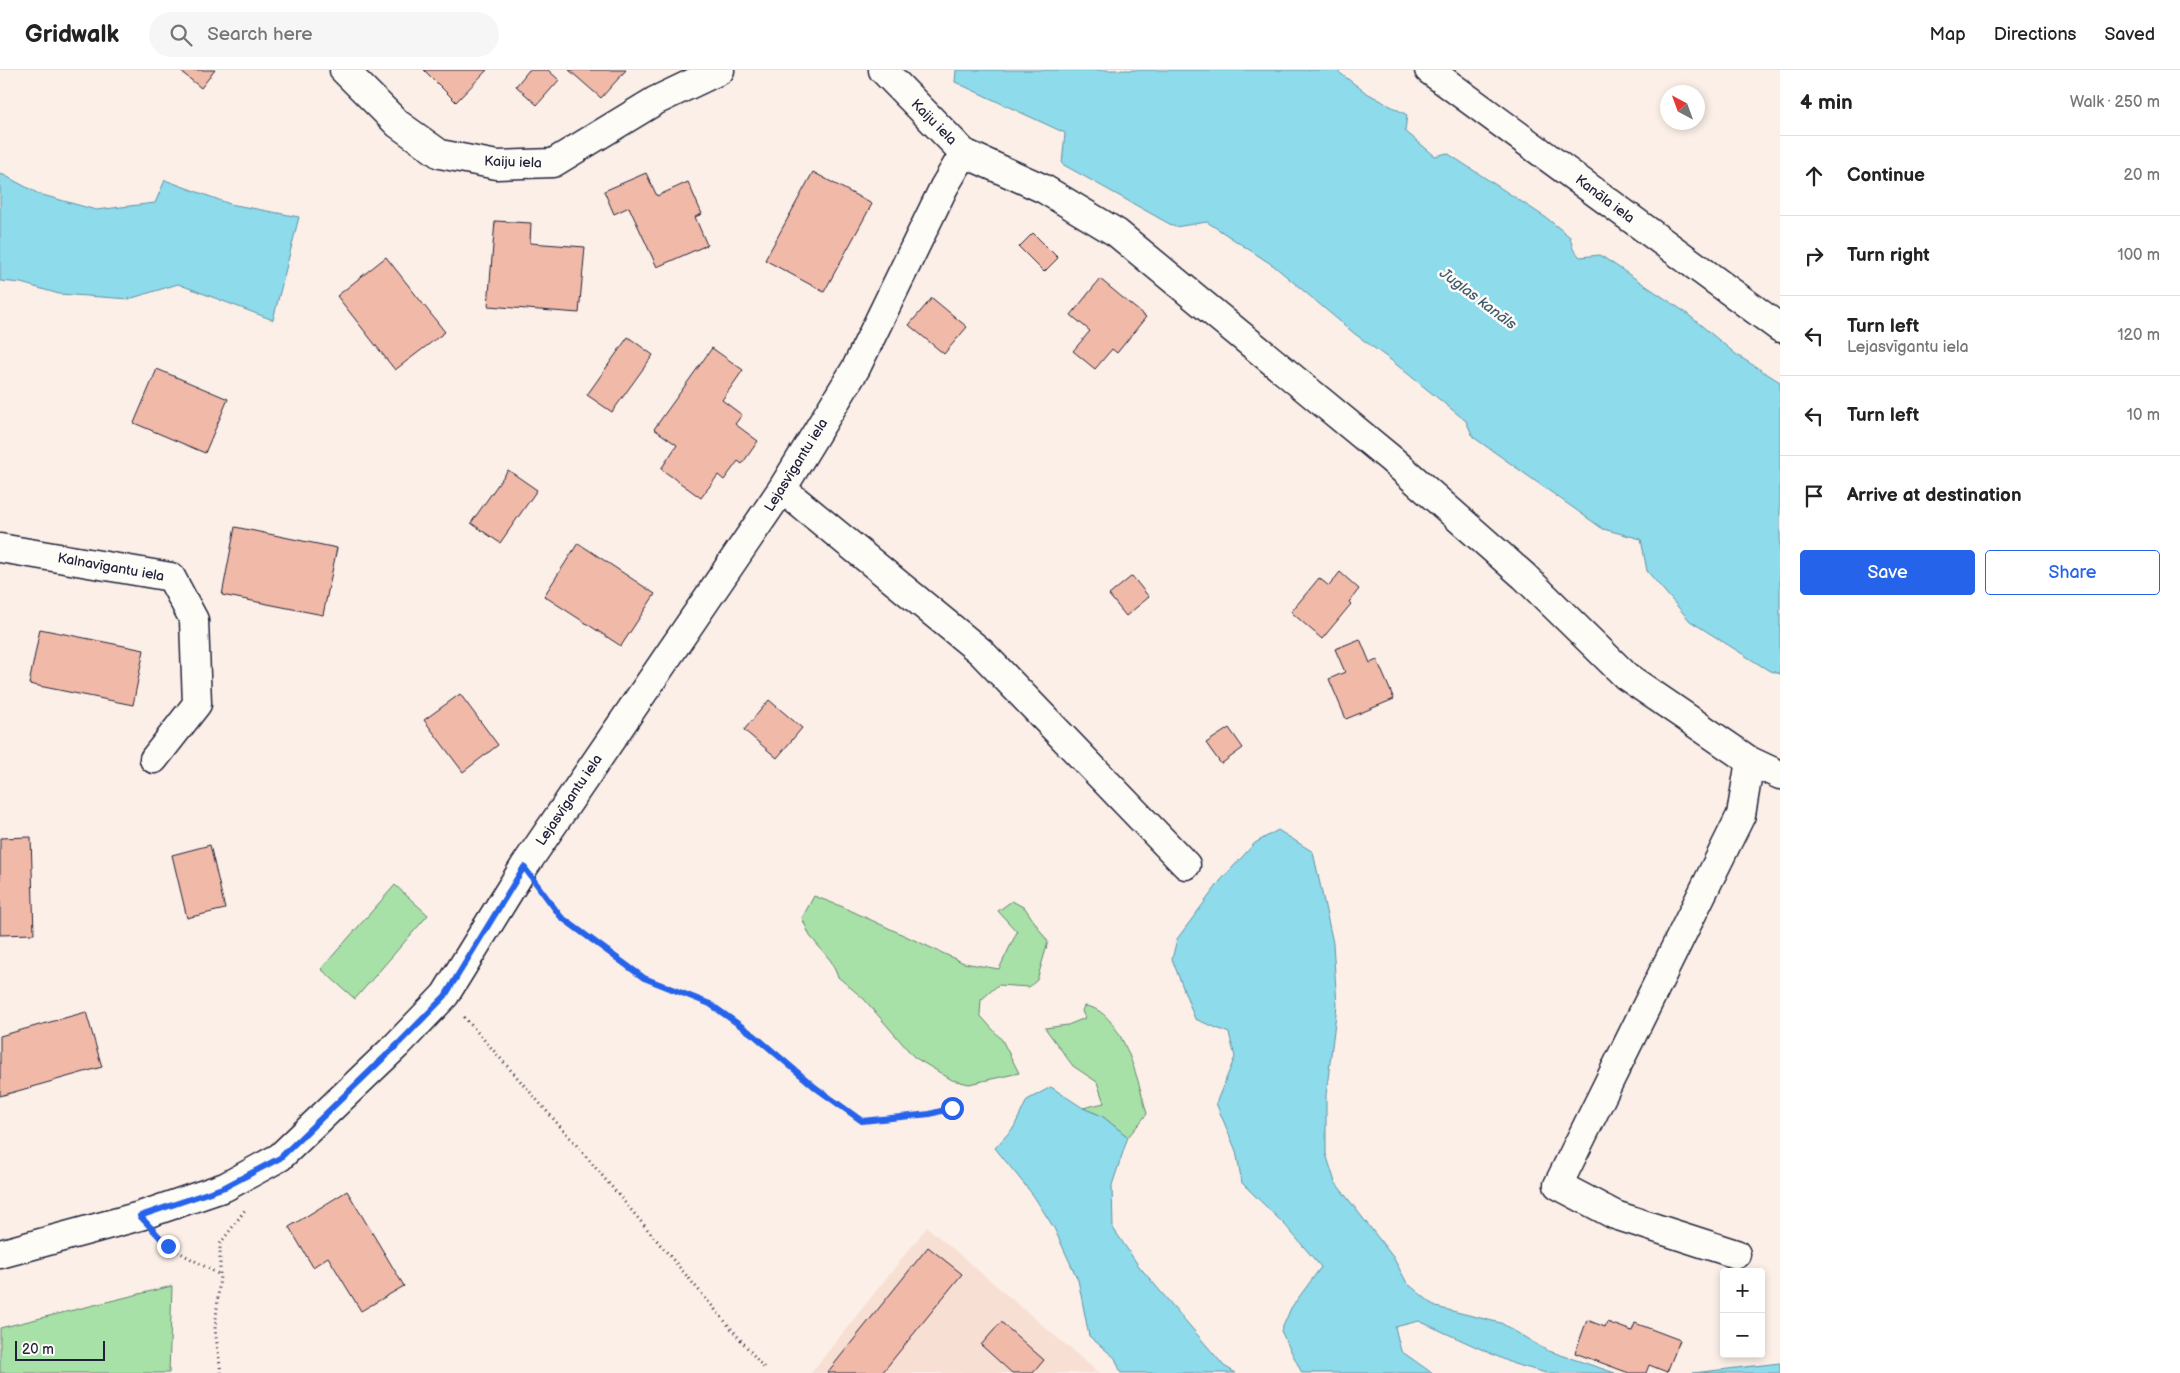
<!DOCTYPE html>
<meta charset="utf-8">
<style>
:root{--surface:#fff;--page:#f6f6f6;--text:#222;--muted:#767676;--line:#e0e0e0;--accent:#2563eb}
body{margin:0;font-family:"Balsamiq Sans",sans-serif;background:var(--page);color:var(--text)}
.controls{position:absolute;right:15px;bottom:15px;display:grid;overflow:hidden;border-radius:5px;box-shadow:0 2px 8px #0003}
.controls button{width:45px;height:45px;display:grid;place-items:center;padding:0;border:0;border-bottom:1px solid var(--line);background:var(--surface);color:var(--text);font:25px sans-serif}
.compass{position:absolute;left:1660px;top:15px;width:45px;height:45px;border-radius:50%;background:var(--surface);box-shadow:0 2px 8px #0003;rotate:319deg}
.scale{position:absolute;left:15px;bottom:12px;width:90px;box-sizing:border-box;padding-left:5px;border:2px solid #22223b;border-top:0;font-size:14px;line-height:18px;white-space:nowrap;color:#22223b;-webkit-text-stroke:4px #fdfcf7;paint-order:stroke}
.stop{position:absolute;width:15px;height:15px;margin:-11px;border:4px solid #2563eb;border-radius:50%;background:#fff}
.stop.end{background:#2563eb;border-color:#fff;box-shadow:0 1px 5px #0008}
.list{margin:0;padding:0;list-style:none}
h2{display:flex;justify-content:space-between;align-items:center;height:65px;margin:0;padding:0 20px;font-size:21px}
h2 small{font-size:16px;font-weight:400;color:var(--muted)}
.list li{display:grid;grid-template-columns:32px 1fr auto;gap:15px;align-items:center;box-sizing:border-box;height:80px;padding:0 20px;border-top:1px solid var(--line)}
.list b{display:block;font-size:19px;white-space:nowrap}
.list p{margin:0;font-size:16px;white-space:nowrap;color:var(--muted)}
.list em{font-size:16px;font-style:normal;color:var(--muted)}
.actions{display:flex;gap:10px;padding:15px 20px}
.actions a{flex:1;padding:11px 0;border:1px solid var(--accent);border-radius:5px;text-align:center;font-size:18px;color:var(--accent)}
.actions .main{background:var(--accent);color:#fff}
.icon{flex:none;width:28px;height:28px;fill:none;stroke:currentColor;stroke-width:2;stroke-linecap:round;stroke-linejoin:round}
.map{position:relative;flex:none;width:1780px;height:1303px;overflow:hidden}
header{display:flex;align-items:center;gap:30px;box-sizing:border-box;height:70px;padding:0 25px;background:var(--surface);border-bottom:1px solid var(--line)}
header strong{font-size:24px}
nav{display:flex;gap:28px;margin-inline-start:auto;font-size:18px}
.search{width:350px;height:45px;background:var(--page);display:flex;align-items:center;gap:12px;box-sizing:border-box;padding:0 18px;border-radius:28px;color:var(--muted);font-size:19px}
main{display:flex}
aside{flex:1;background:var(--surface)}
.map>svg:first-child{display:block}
.built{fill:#f8dfd4}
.green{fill:#a7e1a7;stroke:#648271}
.water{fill:#8ddbeb;stroke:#6291a5}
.building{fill:#f1b9a8;stroke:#22223b}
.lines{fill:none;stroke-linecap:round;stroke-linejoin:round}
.minor-casing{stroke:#22223b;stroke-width:31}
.path{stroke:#22223b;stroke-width:3;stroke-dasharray:1 4;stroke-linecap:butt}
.minor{stroke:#fdfcf7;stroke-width:28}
.route{stroke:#2563eb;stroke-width:6}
.labels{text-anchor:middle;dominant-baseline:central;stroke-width:5;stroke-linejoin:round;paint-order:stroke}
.street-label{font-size:14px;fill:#22223b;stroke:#fdfcf7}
.water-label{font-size:15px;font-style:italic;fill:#425a70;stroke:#fdfcf7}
</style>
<header>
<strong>Gridwalk</strong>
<div class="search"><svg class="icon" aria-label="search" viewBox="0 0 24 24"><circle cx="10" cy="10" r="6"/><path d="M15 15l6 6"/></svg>Search here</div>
<nav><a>Map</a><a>Directions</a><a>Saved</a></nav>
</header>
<main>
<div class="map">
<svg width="1780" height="1303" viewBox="0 0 1780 1303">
<rect width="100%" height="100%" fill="#fbefe7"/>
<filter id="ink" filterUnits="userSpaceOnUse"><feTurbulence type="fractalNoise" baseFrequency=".02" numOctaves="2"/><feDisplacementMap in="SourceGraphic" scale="10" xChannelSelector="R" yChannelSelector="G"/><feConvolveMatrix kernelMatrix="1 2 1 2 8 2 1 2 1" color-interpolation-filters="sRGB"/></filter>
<g filter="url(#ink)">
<path class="built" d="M927 1157 1099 1303H811Z"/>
<path class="green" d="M395 815 428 845 355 929 321 899Z
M814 826 843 837 964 893 999 899 1017 862 998 841 1012 831 1025 838 1048 872 1037 910 1029 917 998 915 981 930 980 945 1002 970 1019 1003 969 1014 952 1010 914 987 864 929 838 907 831 891 810 866 802 848Z
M1084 936C1122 938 1139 1014 1147 1044L1128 1067 1102 1046 1083 1038 1104 1033 1097 1012 1073 996 1045 958 1068 955 1085 948 1082 941Z
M172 1216 169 1303H0V1258Z"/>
<path class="water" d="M956 0H1336L1365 22 1407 45 1405 61 1435 86 1447 83 1548 149 1570 167 1573 179 1580 187 1600 185 1685 242 1737 285 1780 312V604L1768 600 1690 551 1647 501 1641 469 1603 459 1473 367 1466 351 1392 291 1355 264 1274 196 1207 152 1175 157 1062 94 1065 63 955 12Z
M0 103 39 124 96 140 155 133 165 110 230 134 299 147 273 250 178 214 129 229 59 224 21 213 0 211Z
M1278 760 1313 782 1333 873 1337 936 1326 1025V1084L1335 1112 1393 1187 1407 1213 1436 1237 1501 1253 1546 1280 1615 1303H1546L1514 1294 1419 1251 1395 1257 1401 1281 1432 1303H1302L1281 1261 1291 1238 1321 1197 1285 1155 1242 1113 1236 1081 1216 1033 1235 987 1229 963 1195 949 1172 889 1177 869 1221 810 1255 773Z
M1051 1017 1083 1038 1102 1046 1128 1067 1112 1115 1113 1158 1138 1195 1224 1296 1236 1303H1121L1115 1288 1089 1266 1078 1210 1054 1158 1033 1125 995 1078 1014 1057 1027 1030Z
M1780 1293V1303H1693Z"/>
<path class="building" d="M179 0H215L201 18Z
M424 0H487L456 32Z
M529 0H548L559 10 537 35 516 16Z
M569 0H626L601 28Z
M813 102 872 134 824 222 765 190Z
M646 103 657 126 688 112 702 144 695 147 707 175 657 197 629 137 614 144 604 121Z
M495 151 531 153 530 173 585 177 579 243 488 236Z
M1033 163 1058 188 1044 202 1019 177Z
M386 187 445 262 395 300 337 226Z
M1100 209 1146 247 1117 283 1112 279 1095 299 1073 281 1090 261 1071 245Z
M932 228 967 257 944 284 909 255Z
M628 267 653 285 612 342 587 325Z
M712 278 743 300 722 330 742 345 735 354 758 371 742 394 738 391 724 410 718 405 701 428 661 399 677 375 654 359Z
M157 299 228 329 205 383 134 353Z
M508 400 537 420 500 473 471 453Z
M235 457 337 478 323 545 222 525Z
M578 473 655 524 621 576 544 526Z
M1340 502 1359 519 1349 532 1351 534 1322 569 1291 542 1319 508 1329 516Z
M1132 506 1149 527 1126 546 1109 525Z
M40 559 144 580 133 635 29 614Z
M1360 569 1370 593 1377 590 1394 629 1346 649 1329 609 1345 602 1335 579Z
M460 624 498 675 463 702 424 650Z
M769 630 802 658 777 688 744 660Z
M1229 658 1243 678 1221 694 1206 673Z
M31 767 34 864 0 865V768Z
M210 775 225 839 187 848 172 785Z
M86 942 102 997 0 1026V966Z
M347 1121 404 1216 361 1241 328 1187 313 1197 289 1157Z
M928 1177 962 1204 882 1303H827Z
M1587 1250 1605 1257 1607 1252 1632 1261 1635 1253 1680 1270 1667 1302 1649 1295 1646 1303H1629L1575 1283Z
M1001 1252 1044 1290 1033 1303H1012L981 1275Z"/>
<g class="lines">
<defs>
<path id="minor" d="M344 0 398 54 440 84 497 95 553 93 655 31 720 0
M883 0 964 83 1044 119 1117 163 1391 389 1524 506 1626 606 1750 691 1780 705
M1429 0 1780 258
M782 419 981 582 1186 795
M0 478 171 507 194 550 197 634 154 689
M0 1184 140 1146 225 1117 280 1087 397 975 445 925 524 797 782 419 856 298 944 117 964 83
M1736 1184 1615 1145 1558 1115 1741 745 1750 691"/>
</defs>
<use href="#minor" class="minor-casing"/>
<path class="path" d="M542 821 561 847 644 908 710 934 755 966 816 1018 862 1051 929 1044 952 1038
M464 947 573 1071 766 1300
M162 1169 168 1176 220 1205
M221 1303 215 1259 220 1206V1174L245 1140"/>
<use href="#minor" class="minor"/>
</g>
</g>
<g class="lines" filter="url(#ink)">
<path class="route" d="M168 1176 140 1146 225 1117 280 1088 397 975 445 926 524 797 561 847 644 908 710 934 755 966 816 1018 862 1051 930 1044 952 1038"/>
</g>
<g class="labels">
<g class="street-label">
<text transform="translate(934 52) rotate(45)">Kaiju iela</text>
<text transform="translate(513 92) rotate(2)">Kaiju iela</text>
<text transform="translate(1605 129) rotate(37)">Kanāla iela</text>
<text transform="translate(796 395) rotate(-58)">Lejasvīgantu iela</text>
<text transform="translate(111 497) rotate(10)">Kalnavīgantu iela</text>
<text transform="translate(569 730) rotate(-56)">Lejasvīgantu iela</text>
</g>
<g class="water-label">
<text transform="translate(1478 229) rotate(37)">Juglas kanāls</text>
</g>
</g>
</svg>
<div class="controls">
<button>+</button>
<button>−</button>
</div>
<svg class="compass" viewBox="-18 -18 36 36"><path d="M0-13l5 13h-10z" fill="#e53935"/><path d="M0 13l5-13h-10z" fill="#767676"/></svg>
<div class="scale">20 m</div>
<div class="stop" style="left:952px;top:1038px"></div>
<div class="stop end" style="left:168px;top:1176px"></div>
</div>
<aside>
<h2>4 min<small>Walk · 250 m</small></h2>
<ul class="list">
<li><svg class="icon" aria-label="ahead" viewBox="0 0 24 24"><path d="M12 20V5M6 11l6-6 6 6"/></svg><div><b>Continue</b></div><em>20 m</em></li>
<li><svg class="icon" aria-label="right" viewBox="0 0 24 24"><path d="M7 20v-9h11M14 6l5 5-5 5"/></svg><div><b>Turn right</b></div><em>100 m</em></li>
<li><svg class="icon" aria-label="left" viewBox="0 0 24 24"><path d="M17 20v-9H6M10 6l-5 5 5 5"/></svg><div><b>Turn left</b><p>Lejasvīgantu iela</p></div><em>120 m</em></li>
<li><svg class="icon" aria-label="left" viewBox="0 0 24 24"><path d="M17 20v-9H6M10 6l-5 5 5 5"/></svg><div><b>Turn left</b></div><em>10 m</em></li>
<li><svg class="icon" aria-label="arrive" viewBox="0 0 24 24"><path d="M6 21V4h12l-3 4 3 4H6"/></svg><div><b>Arrive at destination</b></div></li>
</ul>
<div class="actions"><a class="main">Save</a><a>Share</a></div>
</aside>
</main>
